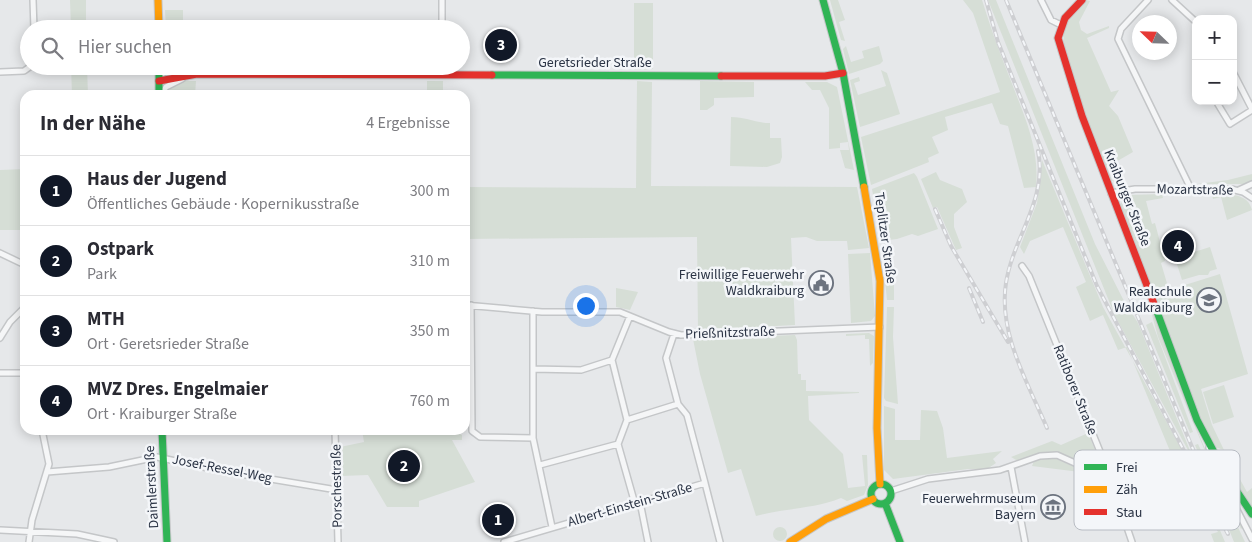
<!DOCTYPE html>
<html lang="de">
<meta charset="utf-8">
<style>
:root{--surface:#fff;--page:#f7f7f7;--text:#2b2b33;--muted:#7c7c81;--line:#e1e1e2;--accent:#111827}
body{margin:0;font-family:"Source Sans 3",sans-serif;background:var(--page);color:var(--text)}
.controls{position:absolute;right:15px;top:15px;display:grid;overflow:hidden;border-radius:10px;box-shadow:0 2px 12px #0003}
.controls button{width:45px;height:45px;display:grid;place-items:center;padding:0;border:0;border-bottom:1px solid var(--line);background:var(--surface);color:var(--text);font:25px sans-serif}
.compass{position:absolute;left:1132px;top:15px;width:45px;height:45px;border-radius:50%;background:var(--surface);box-shadow:0 2px 12px #0003;rotate:293deg}
.you{position:absolute;left:585px;top:305px;width:18px;height:18px;margin:-12px;border:4px solid #fff;border-radius:50%;background:#1a73e8;box-shadow:0 0 0 8px #1a73e833}
.badge{display:grid;place-items:center;width:32px;height:32px;border-radius:50%;background:var(--accent);color:#fff;font-size:16px;font-weight:700}
.pin{position:absolute;translate:-50% -50%;border:2px solid #fff;box-shadow:0 1px 5px #0006}
.list{margin:0;padding:0;list-style:none}
h2{display:flex;justify-content:space-between;align-items:center;height:65px;margin:0;padding:0 20px;font-size:21px}
h2 small{font-size:16px;font-weight:400;color:var(--muted)}
.list li{display:grid;grid-template-columns:32px 1fr auto;gap:15px;align-items:center;box-sizing:border-box;height:70px;padding:0 20px;border-top:1px solid var(--line)}
.list b{display:block;font-size:19px;white-space:nowrap}
.list p{margin:0;font-size:16px;white-space:nowrap;color:var(--muted)}
.list em{font-size:16px;font-style:normal;color:var(--muted)}
.icon{flex:none;width:28px;height:28px;fill:none;stroke:currentColor;stroke-width:2;stroke-linecap:round;stroke-linejoin:round}
.map{position:relative;flex:none;width:1252px;height:542px;overflow:hidden}
.search{position:absolute;background:var(--surface);box-shadow:0 2px 12px #0003;left:20px;top:20px;width:450px;height:55px;display:flex;align-items:center;gap:12px;box-sizing:border-box;padding:0 18px;border-radius:28px;color:var(--muted);font-size:19px}
.panel{position:absolute;background:var(--surface);box-shadow:0 2px 12px #0003;left:20px;top:90px;width:450px;height:345px;border-radius:15px}
.map>svg:first-child{display:block}
.green{fill:#d6ded6}
.lines{fill:none;stroke-linecap:round;stroke-linejoin:round}
.street-casing{stroke:#c4c6c8;stroke-width:8}
.fast-casing{stroke:#c4c6c8;stroke-width:9}
.slow-casing{stroke:#c4c6c8;stroke-width:9}
.jam-casing{stroke:#c4c6c8;stroke-width:9}
.street{stroke:#f5f6f7;stroke-width:5}
.fast{stroke:#30b455;stroke-width:7}
.slow{stroke:#ff9f0a;stroke-width:7}
.jam{stroke:#e5322d;stroke-width:7}
.rail-casing{stroke:#cecfd2;stroke-width:4}
.rail{stroke:#f4f6f9;stroke-width:2;stroke-dasharray:5.5;stroke-linecap:butt}
.labels{text-anchor:middle;dominant-baseline:central;stroke-width:5;stroke-linejoin:round;paint-order:stroke}
.street-label{font-size:14px;fill:#2b3445;stroke:#f4f6f9}
.poi-label{font-size:14px;fill:#2b3445;stroke:#f4f6f9;text-anchor:end}
.key{fill:#f4f6f9;stroke:#b8bcc3;stroke-width:1}
.key-label{font-size:14px;fill:#2b3445}
</style>
<div class="map">
<svg width="1252" height="542" viewBox="0 0 1252 542">
<rect width="100%" height="100%" fill="#e6e8ea"/>
<path class="green" d="M70 0H86V29H71Z
M830 0H838L845 20 839 22 845 41 841 40Z
M963 0H982C990 26 999 51 1009 76 1023 113 1040 147 1036 187L1024 188 1008 126 1000 124 992 103 945 117 948 130 932 137 939 153 928 158 929 162 871 185 861 137 1000 92 973 13Z
M988 0H996L1095 244 1123 299 1138 323 1195 463 1115 316Z
M1086 0 1090 1 1079 22 1081 30 1087 34 1109 26V28L1087 38 1111 92 1119 90 1109 106 1118 116 1133 152 1107 167 1112 180 1123 184 1110 180C1098 150 1059 59 1064 31 1066 18 1077 9 1086 0Z
M634 3H653V69L634 70Z
M165 10H183V29H166Z
M846 46 851 62 864 58 862 51 879 46 883 61 880 64 849 74 843 49Z
M71 66H87L88 95H72Z
M881 70 887 73 900 114 860 127 850 80 859 77 860 81 854 83 858 95 886 86Z
M185 81H196L195 95H167L171 87Z
M427 81H443V95H427Z
M637 81 652 82 651 186 857 187 869 248 848 250 847 241H817L806 237 791 238 795 325 698 330 697 237 465 239V187L636 188Z
M700 81 754 82V97L714 98V105L707 110H700Z
M805 82H827L837 87 854 170 845 168 840 150H849L848 142 840 143V148L829 149V108L820 90H812Z
M731 117C746 117 755 123 770 123V138H781L782 157 780 163 767 167 730 166Z
M1042 160 1103 307 1198 479 1225 542H1214L1211 534 1218 532 1194 490 1177 468 1127 347 1118 350 1103 315 1090 321 1076 287 1086 282 1063 227 1030 241 1024 254 1020 247 1037 203Z
M25 169V230H0V170Z
M936 172 940 180 962 189 967 202 954 214V227L962 248 956 250 937 207 933 208 921 179Z
M914 173 917 177 938 229 918 236 912 234 897 239 881 241 872 189Z
M1252 174V180L1244 184H1197L1228 180Z
M1162 194 1163 198 1146 201 1152 224 1155 223 1165 261 1161 263 1169 290 1220 274 1248 374 1201 389 1212 425 1224 450 1215 447C1174 372 1153 286 1120 208L1122 199 1131 195Z
M1212 194C1226 194 1248 192 1252 210L1227 220 1221 197 1213 199Z
M1210 247 1217 269 1210 271 1208 275H1199L1182 280 1175 258Z
M891 249 894 270V300H887L882 251Z
M870 253 875 316 871 321 851 323 848 254Z
M1141 275C1170 361 1199 448 1244 527L1241 529 1209 461 1158 337Z
M616 288 638 292 630 310 616 307Z
M887 307H894L893 337 898 404 886 401 884 398Z
M1152 322 1193 432 1190 433 1146 325Z
M869 333 874 336 873 363 870 366 869 339H865V335L846 336V334Z
M795 335 797 340 798 374H801V380H806V391L859 392V393L808 396 809 420 843 454 848 488 865 486 862 455H867L868 485 864 495 847 501 841 498C814 509 785 508 756 516L741 469 728 473 700 374 693 339Z
M1224 385 1234 417 1213 424 1203 392Z
M884 406 895 409V440H920L921 410 937 411 943 428 947 458 1002 451 993 459 996 463 987 469H968L893 479 884 470Z
M362 430H449L462 435V440H452L475 482 419 501V507H387L368 475 341 476 340 447 364 442Z
M1088 433 1100 462 1097 468 1052 452 1032 455 1018 461 1011 457 1052 441 1061 445Z
M1198 444 1245 542H1234L1195 445Z
M1226 454 1247 492 1252 488V508L1221 459Z
M1052 457 1088 473 1032 466 1034 461Z
M773 534a7 7 0 1 1 14 0a7 7 0 1 1-14 0Z"/>
<g class="lines">
<defs>
<path id="street" d="M33 0 34 29
M1041 0 1051 20 1061 25
M1148 0 1121 29 1118 39 1191 189
M1172 0 1196 22
M442 29V0
M0 72 24 71 31 66
M1233 72 1252 109
M159 75 171 70 191 72
M442 75V66
M161 95 166 87 182 79
M1216 101 1230 124 1252 110
M1239 190 1252 184
M1111 193 1135 189H1231L1243 192 1252 198
M0 253 25 265
M1022 266 1029 276 1105 464 1103 477
M465 305 542 312H620L669 332 681 335 880 327
M471 305 472 431 480 437 533 438
M533 311V438L552 527
M630 316 612 360 627 420 618 444 635 504
M0 338 10 322 25 307
M533 369 581 370 612 360
M0 373H25
M627 420 678 404
M335 430 338 542
M1209 448 1219 475 1252 539
M540 465 618 444
M1011 467 1025 542
M47 472 109 467 157 457 222 471 337 490
M705 483 720 542
M891 491 928 479 1000 470 1040 456 1057 455 1095 472 1109 481 1116 495 1132 542
M640 502 648 542
M0 530 77 534 114 542
M29 542 32 520 49 464 42 430
M504 542 705 483 687 415 678 404 666 358 674 334"/>
<path id="fast" d="M823 0 843 73 864 187
M159 66V95
M492 75 721 76
M1156 309 1197 420 1226 475 1252 514
M162 430 167 542
M871 494a10 10 0 1 1 20 0a10 10 0 1 1-20 0Z
M885 503 900 542"/>
<path id="slow" d="M158 0 159 29
M864 187 880 281 877 428 880 484
M790 542 826 519 873 499"/>
<path id="jam" d="M1082 0 1065 18 1058 38 1082 116 1156 309
M721 76H825L843 73
M159 81 197 74 492 75"/>
</defs>
<use href="#street" class="street-casing"/>
<use href="#fast" class="fast-casing"/>
<use href="#slow" class="slow-casing"/>
<use href="#jam" class="jam-casing"/>
<use href="#street" class="street"/>
<use href="#fast" class="fast"/>
<use href="#slow" class="slow"/>
<use href="#jam" class="jam"/>
<defs>
<path id="rail" d="M986 0 998 42 1097 286 1228 534
M1006 0 1200 466
M1038 151C1048 200 1013 237 1006 283 998 333 1028 383 1047 428
M935 209 951 246 1008 342
M969 288 983 322"/>
</defs>
<use href="#rail" class="rail-casing"/>
<use href="#rail" class="rail"/>
</g>
<defs>
<symbol id="civic-ring" viewBox="-11 -11 22 22"><circle r="9.5" fill="#f4f6f9" stroke="#6c737f" stroke-width="1.5"/><path d="M-.6-6.5H3V-4.5H.6V-3L4-1V1h2V6H-6V1h2V-1L-.6-3ZM-1.2 2.5V6h2.4V2.5Z" fill="#6c737f"/></symbol>
<symbol id="school-ring" viewBox="-11 -11 22 22"><circle r="9.5" fill="#f4f6f9" stroke="#6c737f" stroke-width="1.5"/><path d="M0-5L7-2L0 1L-7-2ZM-4 1L0 2.5L4 1V4Q0 6-4 4Z" fill="#6c737f"/></symbol>
<symbol id="museum-ring" viewBox="-11 -11 22 22"><circle r="9.5" fill="#f4f6f9" stroke="#6c737f" stroke-width="1.5"/><path d="M0-6L6-3V-2H-6V-3ZM-5-1h2V3h-2ZM-1-1h2V3h-2ZM3-1h2V3H3ZM-6 4H6V6H-6Z" fill="#6c737f"/></symbol>
</defs>
<g fill-rule="evenodd">
<use href="#civic-ring" x="807" y="269" width="28" height="28"/>
<use href="#school-ring" x="1195" y="286" width="28" height="28"/>
<use href="#museum-ring" x="1039" y="493" width="28" height="28"/>
</g>
<g class="labels">
<g class="street-label">
<text x="595" y="63">Geretsrieder Straße</text>
<text transform="translate(1195 190) rotate(1)">Mozartstraße</text>
<text transform="translate(1127 198) rotate(68)">Kraiburger Straße</text>
<text transform="translate(885 238) rotate(82)">Teplitzer Straße</text>
<text transform="translate(730 333) rotate(-2)">Prießnitzstraße</text>
<text transform="translate(1075 390) rotate(68)">Ratiborer Straße</text>
<text transform="translate(222 469) rotate(11)">Josef-Ressel-Weg</text>
<text transform="translate(337 486) rotate(-91)">Porschestraße</text>
<text transform="translate(152 487) rotate(-93)">Daimlerstraße</text>
<text transform="translate(630 505) rotate(-16)">Albert-Einstein-Straße</text>
</g>
<g class="poi-label">
<text x="804" y="275">Freiwillige Feuerwehr<tspan x="804" dy="16">Waldkraiburg</tspan></text>
<text x="1192" y="292">Realschule<tspan x="1192" dy="16">Waldkraiburg</tspan></text>
<text x="1036" y="499">Feuerwehrmuseum<tspan x="1036" dy="16">Bayern</tspan></text>
</g>
</g>
<rect x="1074" y="450" width="166" height="80" rx="8" class="key"/>
<rect x="1084" y="464" width="23" height="6" fill="#30b455"/>
<rect x="1084" y="486" width="23" height="7" fill="#ff9f0a"/>
<rect x="1084" y="509" width="23" height="6" fill="#e5322d"/>
<g class="key-label">
<text x="1116" y="472">Frei</text>
<text x="1116" y="494">Zäh</text>
<text x="1116" y="517">Stau</text>
</g>
</svg>
<div class="controls">
<button>+</button>
<button>−</button>
</div>
<svg class="compass" viewBox="-18 -18 36 36"><path d="M0-13l5 13h-10z" fill="#e53935"/><path d="M0 13l5-13h-10z" fill="#7c7c81"/></svg>
<div class="you"></div>
<div class="pin badge" style="left:498px;top:520px">1</div>
<div class="pin badge" style="left:404px;top:466px">2</div>
<div class="pin badge" style="left:501px;top:45px">3</div>
<div class="pin badge" style="left:1178px;top:246px">4</div>
<div class="search"><svg class="icon" aria-label="search" viewBox="0 0 24 24"><circle cx="10" cy="10" r="6"/><path d="M15 15l6 6"/></svg>Hier suchen</div>
<section class="panel">
<h2>In der Nähe<small>4 Ergebnisse</small></h2>
<ul class="list">
<li><span class="badge">1</span><div><b>Haus der Jugend</b><p>Öffentliches Gebäude · Kopernikusstraße</p></div><em>300 m</em></li>
<li><span class="badge">2</span><div><b>Ostpark</b><p>Park</p></div><em>310 m</em></li>
<li><span class="badge">3</span><div><b>MTH</b><p>Ort · Geretsrieder Straße</p></div><em>350 m</em></li>
<li><span class="badge">4</span><div><b>MVZ Dres. Engelmaier</b><p>Ort · Kraiburger Straße</p></div><em>760 m</em></li>
</ul>
</section>
</div>
